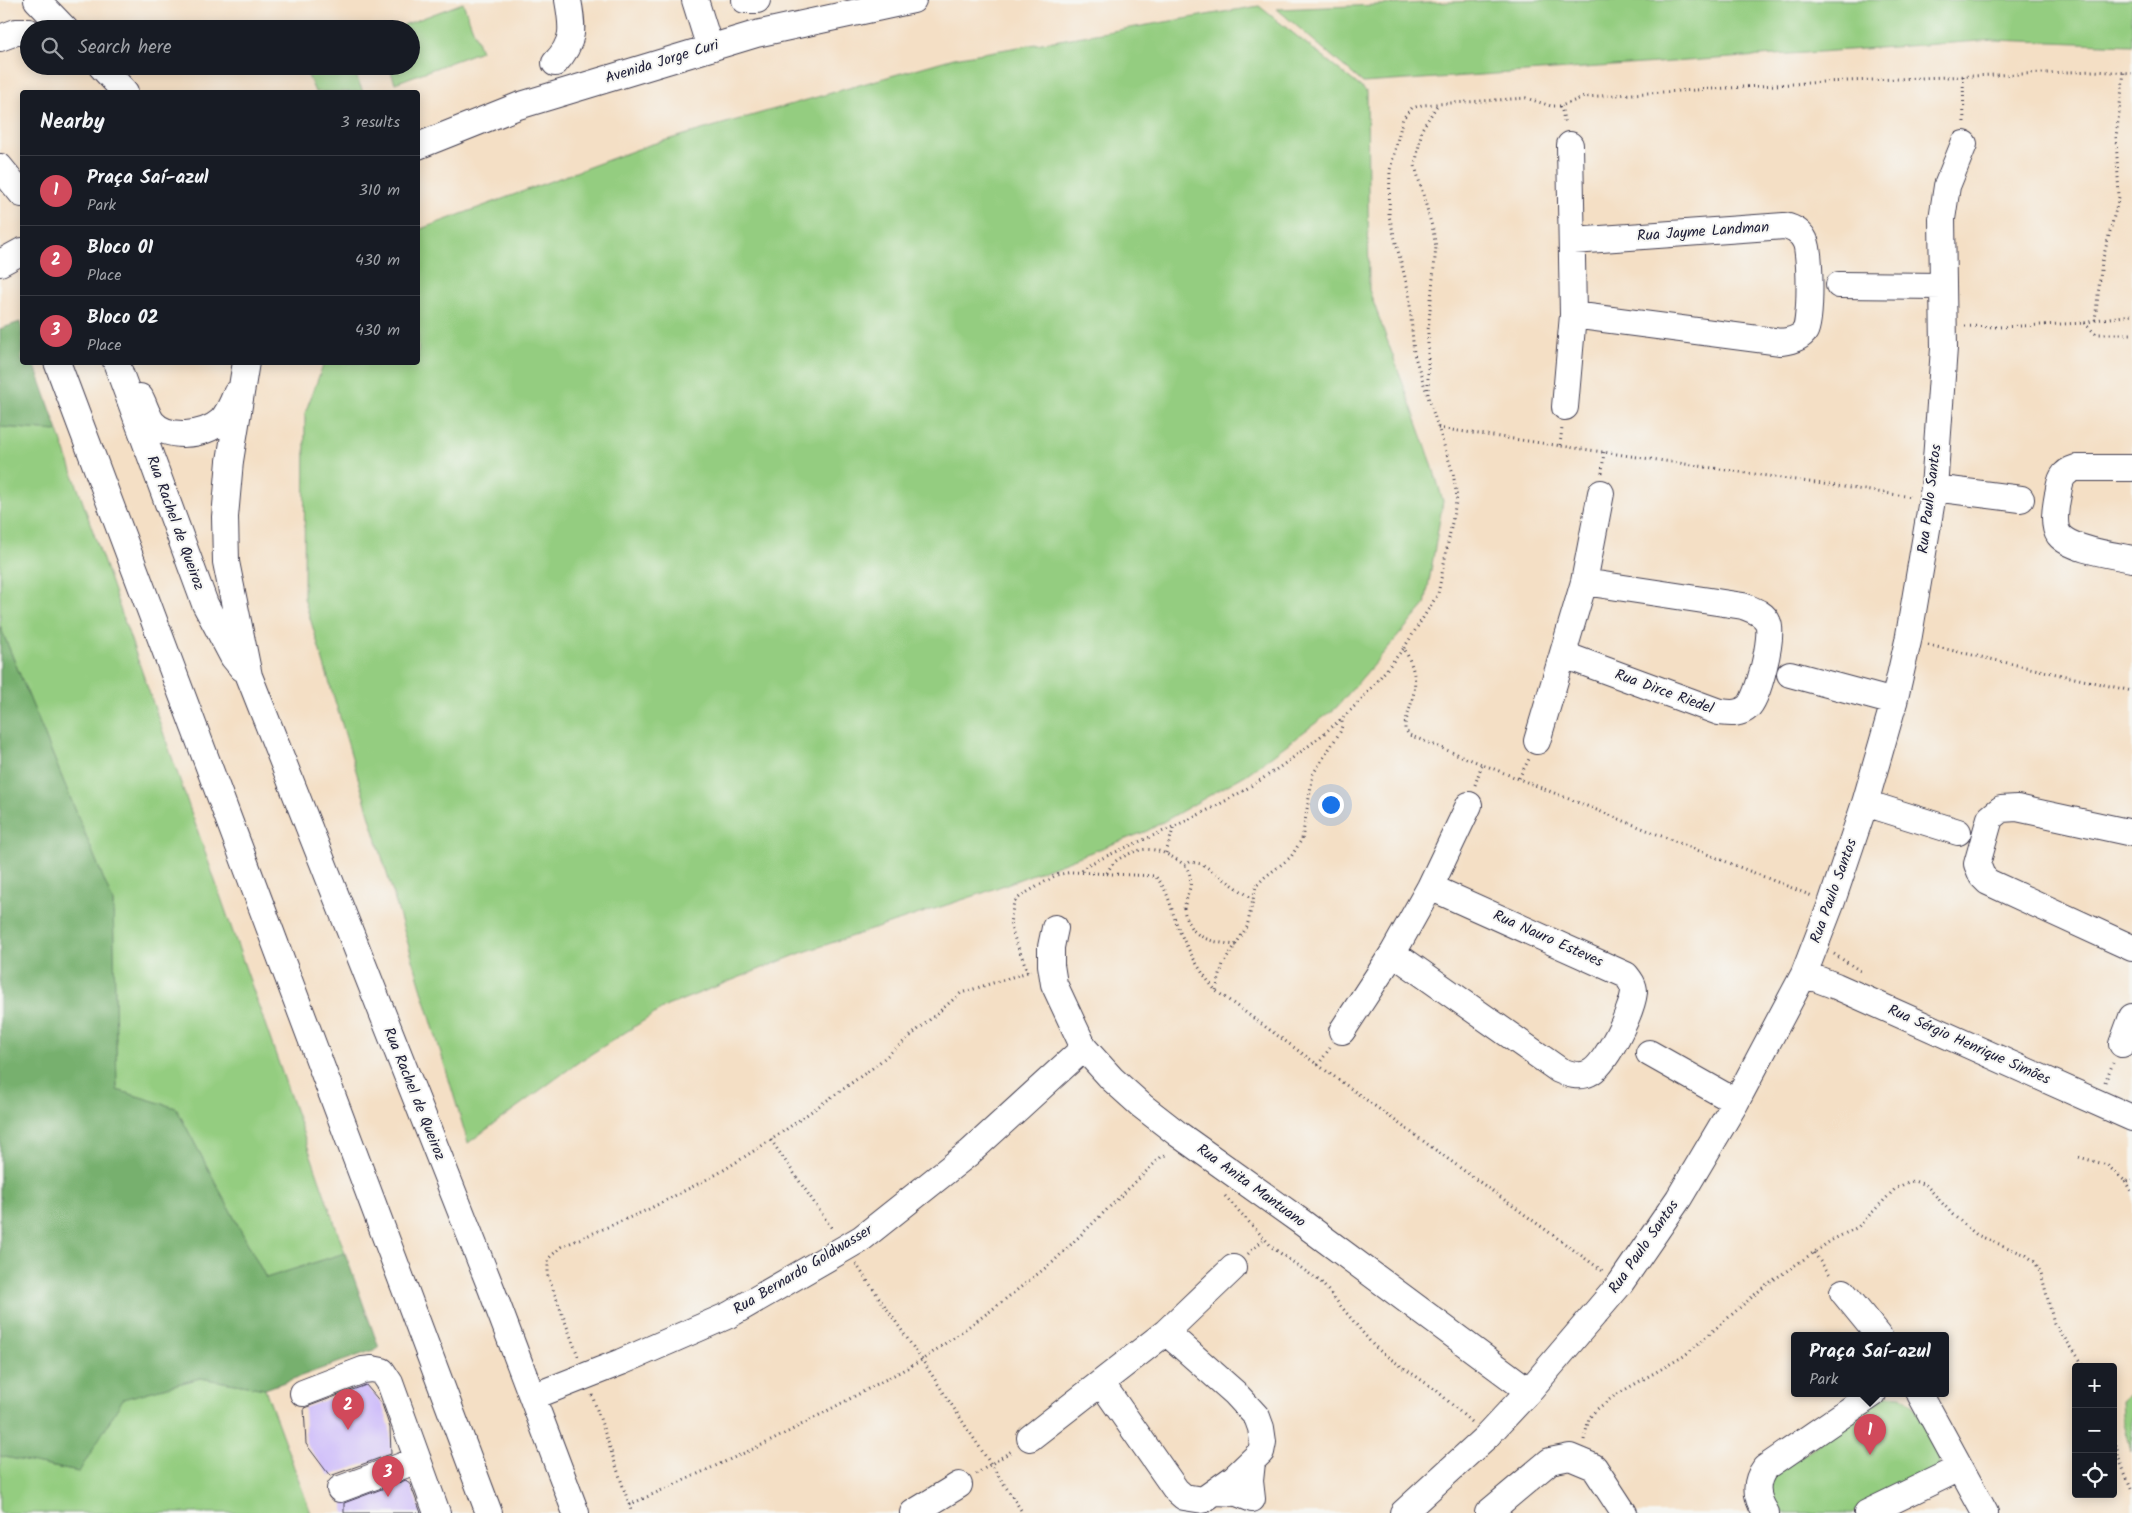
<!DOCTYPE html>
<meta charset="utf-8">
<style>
:root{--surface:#171b24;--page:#20242c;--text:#f1f3f6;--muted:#9ea1a6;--line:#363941;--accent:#d1495b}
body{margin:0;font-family:Kalam,sans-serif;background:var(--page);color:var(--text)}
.controls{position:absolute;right:15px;bottom:15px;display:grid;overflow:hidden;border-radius:5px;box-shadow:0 2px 12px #0003}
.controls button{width:45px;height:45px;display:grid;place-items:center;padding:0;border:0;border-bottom:1px solid var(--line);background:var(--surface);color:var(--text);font:25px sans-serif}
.you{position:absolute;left:1330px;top:804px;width:18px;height:18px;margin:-12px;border:4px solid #fff;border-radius:50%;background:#1a73e8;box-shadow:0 0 0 8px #1a73e833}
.badge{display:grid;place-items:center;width:32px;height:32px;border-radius:50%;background:var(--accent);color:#fff;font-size:16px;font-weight:700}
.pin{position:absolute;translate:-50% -41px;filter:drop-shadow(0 1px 2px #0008)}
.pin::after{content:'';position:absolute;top:26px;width:18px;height:15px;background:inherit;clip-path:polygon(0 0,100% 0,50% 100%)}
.popup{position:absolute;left:1791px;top:1332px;width:158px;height:65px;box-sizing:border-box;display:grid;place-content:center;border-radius:5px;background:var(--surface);filter:drop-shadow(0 1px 4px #0005);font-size:16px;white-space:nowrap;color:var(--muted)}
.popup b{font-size:19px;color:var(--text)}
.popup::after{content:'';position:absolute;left:50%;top:100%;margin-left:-10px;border:10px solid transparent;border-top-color:var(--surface)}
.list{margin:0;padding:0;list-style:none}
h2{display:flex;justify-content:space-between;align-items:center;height:65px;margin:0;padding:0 20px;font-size:21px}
h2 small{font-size:16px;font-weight:400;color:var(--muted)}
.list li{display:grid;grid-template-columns:32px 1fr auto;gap:15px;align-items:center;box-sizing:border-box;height:70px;padding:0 20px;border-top:1px solid var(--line)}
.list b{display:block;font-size:19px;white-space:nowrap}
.list p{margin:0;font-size:16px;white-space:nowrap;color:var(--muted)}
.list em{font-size:16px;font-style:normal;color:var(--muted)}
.icon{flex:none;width:28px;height:28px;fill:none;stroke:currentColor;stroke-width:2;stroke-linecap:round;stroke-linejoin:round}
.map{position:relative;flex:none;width:2132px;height:1513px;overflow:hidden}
.search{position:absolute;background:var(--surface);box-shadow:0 2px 12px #0003;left:20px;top:20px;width:400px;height:55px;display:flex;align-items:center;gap:12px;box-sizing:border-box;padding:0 18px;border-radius:28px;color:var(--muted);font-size:19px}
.panel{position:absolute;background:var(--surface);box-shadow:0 2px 12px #0003;left:20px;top:90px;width:400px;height:275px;border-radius:5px}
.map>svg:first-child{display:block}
.green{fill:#94cd80;stroke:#5b785e}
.forest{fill:#77b06e;stroke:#4c6954}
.building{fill:#c9b5fb}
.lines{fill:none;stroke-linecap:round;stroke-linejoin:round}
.minor-casing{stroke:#423e50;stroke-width:28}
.path{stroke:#423e50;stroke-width:3;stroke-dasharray:1 4;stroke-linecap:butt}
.minor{stroke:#fff;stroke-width:26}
.labels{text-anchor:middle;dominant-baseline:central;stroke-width:4;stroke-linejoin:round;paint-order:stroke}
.street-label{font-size:15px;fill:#22223b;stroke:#f6f6f2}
</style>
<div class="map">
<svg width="2132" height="1513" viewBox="0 0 2132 1513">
<rect width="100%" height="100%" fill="#f6f6f2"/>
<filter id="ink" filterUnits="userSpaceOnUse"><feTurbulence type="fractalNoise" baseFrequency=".02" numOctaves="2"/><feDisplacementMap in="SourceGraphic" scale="10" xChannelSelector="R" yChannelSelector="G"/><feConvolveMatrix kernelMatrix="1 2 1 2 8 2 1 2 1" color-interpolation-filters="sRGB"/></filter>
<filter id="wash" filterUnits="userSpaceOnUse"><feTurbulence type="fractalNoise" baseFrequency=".0096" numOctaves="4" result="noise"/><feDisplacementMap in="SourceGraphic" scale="20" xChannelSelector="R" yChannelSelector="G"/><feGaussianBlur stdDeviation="1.12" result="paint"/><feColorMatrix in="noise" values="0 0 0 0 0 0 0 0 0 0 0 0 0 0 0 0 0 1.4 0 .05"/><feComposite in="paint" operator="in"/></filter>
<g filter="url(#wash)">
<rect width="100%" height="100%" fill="#f4dfc5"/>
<path class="green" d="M1501 0H2132V45L1995 40 1363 83 1277 9Z
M463 3 481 51 395 83 389 66H411V29H393Z
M1259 6 1367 92 1369 290 1431 461 1443 501 1425 605 1336 708 1247 774 1147 831 983 893 801 953 667 1006 580 1061 468 1143 304 598 305 413 324 363 418 362V230L649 145 954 58Z
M304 66H352L363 92H315Z
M0 427 58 431 345 1253 266 1278 176 1108 117 1090 113 902 0 626Z
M200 1378 265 1389 311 1513H0V1456L78 1472 122 1399Z
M2132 1393V1453L2122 1416 2121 1402Z
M1887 1394 1902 1395 1914 1406 1939 1450V1467L1920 1482 1852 1513H1772L1767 1491 1775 1475Z"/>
<path class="forest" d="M20 322 22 330V362L34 363 58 431 0 427V329Z
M0 626 113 902 117 1090 176 1108 266 1278 345 1253 379 1348 265 1389 200 1378 123 1399 79 1472 0 1456Z"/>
<g id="blocks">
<path class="building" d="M366 1385 382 1404 390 1428 391 1454 330 1476 306 1444 304 1408Z
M406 1480 411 1486 421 1513H344V1503Z"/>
</g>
</g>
<g filter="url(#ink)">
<use href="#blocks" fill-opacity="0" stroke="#423e50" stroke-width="1"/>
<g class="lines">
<defs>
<path id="minor" d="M37 0 65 29
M695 0 710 48
M745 0H757
M0 38 16 32H29
M555 63C575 42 573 28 568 0
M101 66 125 92
M418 146 518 106 756 34 913 0
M0 167 22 194
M1573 241 1784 226C1794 228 1801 232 1805 241 1811 252 1811 321 1805 331 1800 339 1789 341 1781 342L1573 315
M0 263 22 251
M1839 285 1943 286
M57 362 489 1513
M116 362 205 604 233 657 242 668
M246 362 230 461 225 517 226 562 249 676 491 1288 576 1513
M140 397C144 404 147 415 152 422 167 440 204 436 221 421 228 414 232 404 236 394
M1565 407 1573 315 1570 145
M2132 468H2076C2062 472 2060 480 2058 494 2056 505 2052 525 2059 535 2071 550 2114 555 2132 559
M1934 488 2021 499
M1564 655 1719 712C1729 713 1739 715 1748 707 1758 699 1774 635 1768 623 1764 613 1753 610 1743 606L1584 582
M1790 674 1894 702
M1537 741 1584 582 1601 493
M1865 803 1958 832
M2132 833 2017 808 2001 809 1990 818 1977 864 1982 876 1988 882 2132 948
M1055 928 1051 947V965L1054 984 1084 1048 1112 1079 1142 1106 1178 1134 1300 1221 1529 1391
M1393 953 1559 1070C1568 1074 1579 1078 1589 1073 1606 1066 1632 1011 1634 992 1634 985 1630 980 1626 975L1430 887
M1804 974 1836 986 2132 1118
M1342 1031 1393 953 1430 887 1469 805
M2122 1044 2132 1017
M1649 1053 1736 1102
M1843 1292 1879 1336
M1102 1384 1176 1490 1184 1497 1203 1500 1234 1478 1261 1452 1263 1442 1261 1428 1257 1417 1235 1393 1166 1332
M303 1393 363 1370 372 1369 382 1371 390 1383 437 1513
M1920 1394 1985 1513
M532 1397 621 1362 729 1315 845 1248 862 1238 969 1153 1084 1048
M1030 1438 1166 1332 1233 1268
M340 1489 418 1460
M1216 1492 1237 1493 1252 1499 1250 1481 1252 1462
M913 1513 959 1485
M1403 1513 1486 1437 1529 1391 1620 1284 1679 1198 1736 1102 1804 974 1831 904 1865 803 1894 702 1908 641 1934 488 1944 348 1942 219 1947 186 1964 144
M1488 1513 1550 1461 1570 1457 1594 1467 1624 1513
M1766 1513C1756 1498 1754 1483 1765 1468L1873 1394
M1867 1513 1960 1468"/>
</defs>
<use href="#minor" class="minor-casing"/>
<path class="path" d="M1963 76 1964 123
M1561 106 1565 125
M2095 320 2132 315
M2084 323 2096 334H2132
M1965 326 1998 327 2084 323 2095 320 2102 262 2119 197 2116 137 2124 72
M1428 394V331L1436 247 1433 230 1415 166 1422 129 1438 104
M1438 428 1912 497
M1560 445 1562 428
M1602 473 1604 450
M1928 645 2132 691
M1404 648 1438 594 1457 497 1453 473 1414 354 1409 293 1389 216 1390 170 1403 118 1412 108 1422 105 1526 98 1551 106H1561L1584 97 1823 82 2094 71 2132 73
M1519 778 1529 759
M1475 785 1482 764
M1166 853 1174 826
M1185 865C1196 881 1188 892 1184 908 1187 938 1211 942 1236 945
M1082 871 1087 865 1096 861C1130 845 1166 831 1200 814 1250 790 1299 756 1341 719 1365 698 1384 672 1404 648 1421 681 1415 690 1405 724V729L1409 735 1812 896
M1107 873C1112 863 1117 859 1127 855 1150 843 1165 852 1185 865L1190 862 1202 864 1253 899
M1834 954 1862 972
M1028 972 1014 937 1010 923 1014 902 1021 896 1056 875 1072 872 1155 876C1170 891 1171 912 1179 930 1189 952 1201 973 1216 991L1604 1272
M1216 990 1223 964 1247 927 1256 886 1265 877 1291 857 1302 839 1313 774 1340 732 1342 726V718
M1318 1065 1330 1048
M2105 1082 2113 1063
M771 1140 833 1230
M2079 1157 2107 1165 2125 1181 2132 1180
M2125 1181 2132 1193
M1225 1196 1273 1248 1321 1282 1373 1345 1385 1355 1436 1390 1471 1422
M1814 1253 1831 1276
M1248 1254 1263 1240
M856 1264 922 1360 1023 1513
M578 1356 548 1276V1259L561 1247 647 1210 719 1173 771 1140 874 1067 961 993 1031 971
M592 1395 632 1513
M2113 1430 2119 1459 2132 1490
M1584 1440 1589 1418 1596 1410 1614 1396 1684 1356 1766 1285 1832 1240 1858 1227 1895 1189 1908 1182 1914 1181 1926 1185 1953 1215 1977 1235 2026 1255 2035 1262 2041 1273 2054 1323 2085 1367
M976 1474 1013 1450
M629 1505 773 1440 922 1360 989 1312 1053 1262 1161 1157 1168 1154"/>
<use href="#minor" class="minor"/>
</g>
</g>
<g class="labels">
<g class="street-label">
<text transform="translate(662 62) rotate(-17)">Avenida Jorge Curi</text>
<text transform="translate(1703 232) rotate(-4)">Rua Jayme Landman</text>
<text transform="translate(1930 499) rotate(-83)">Rua Paulo Santos</text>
<text transform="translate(175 523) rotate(70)">Rua Rachel de Queiroz</text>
<text transform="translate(1664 692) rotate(20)">Rua Dirce Riedel</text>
<text transform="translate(1834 891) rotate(-70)">Rua Paulo Santos</text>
<text transform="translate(1548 939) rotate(24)">Rua Nauro Esteves</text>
<text transform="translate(1969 1045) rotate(24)">Rua Sérgio Henrique Simões</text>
<text transform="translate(414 1094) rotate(68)">Rua Rachel de Queiroz</text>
<text transform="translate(1251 1186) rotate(36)">Rua Anita Mantuano</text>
<text transform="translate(1644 1247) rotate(-55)">Rua Paulo Santos</text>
<text transform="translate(803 1270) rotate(-31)">Rua Bernardo Goldwasser</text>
</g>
</g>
</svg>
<div class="controls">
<button>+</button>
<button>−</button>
<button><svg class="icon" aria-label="locate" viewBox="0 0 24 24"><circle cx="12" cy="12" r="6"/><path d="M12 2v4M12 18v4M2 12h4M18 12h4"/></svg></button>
</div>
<div class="you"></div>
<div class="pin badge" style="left:1870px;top:1455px">1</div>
<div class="popup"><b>Praça Saí-azul</b>Park</div>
<div class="pin badge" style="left:348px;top:1430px">2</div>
<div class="pin badge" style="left:388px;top:1497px">3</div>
<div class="search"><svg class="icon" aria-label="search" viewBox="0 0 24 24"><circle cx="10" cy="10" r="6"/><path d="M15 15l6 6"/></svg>Search here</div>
<section class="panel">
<h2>Nearby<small>3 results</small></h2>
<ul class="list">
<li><span class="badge">1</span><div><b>Praça Saí-azul</b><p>Park</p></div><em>310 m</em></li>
<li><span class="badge">2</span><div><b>Bloco 01</b><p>Place</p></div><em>430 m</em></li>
<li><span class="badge">3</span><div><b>Bloco 02</b><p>Place</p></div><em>430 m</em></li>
</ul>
</section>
</div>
